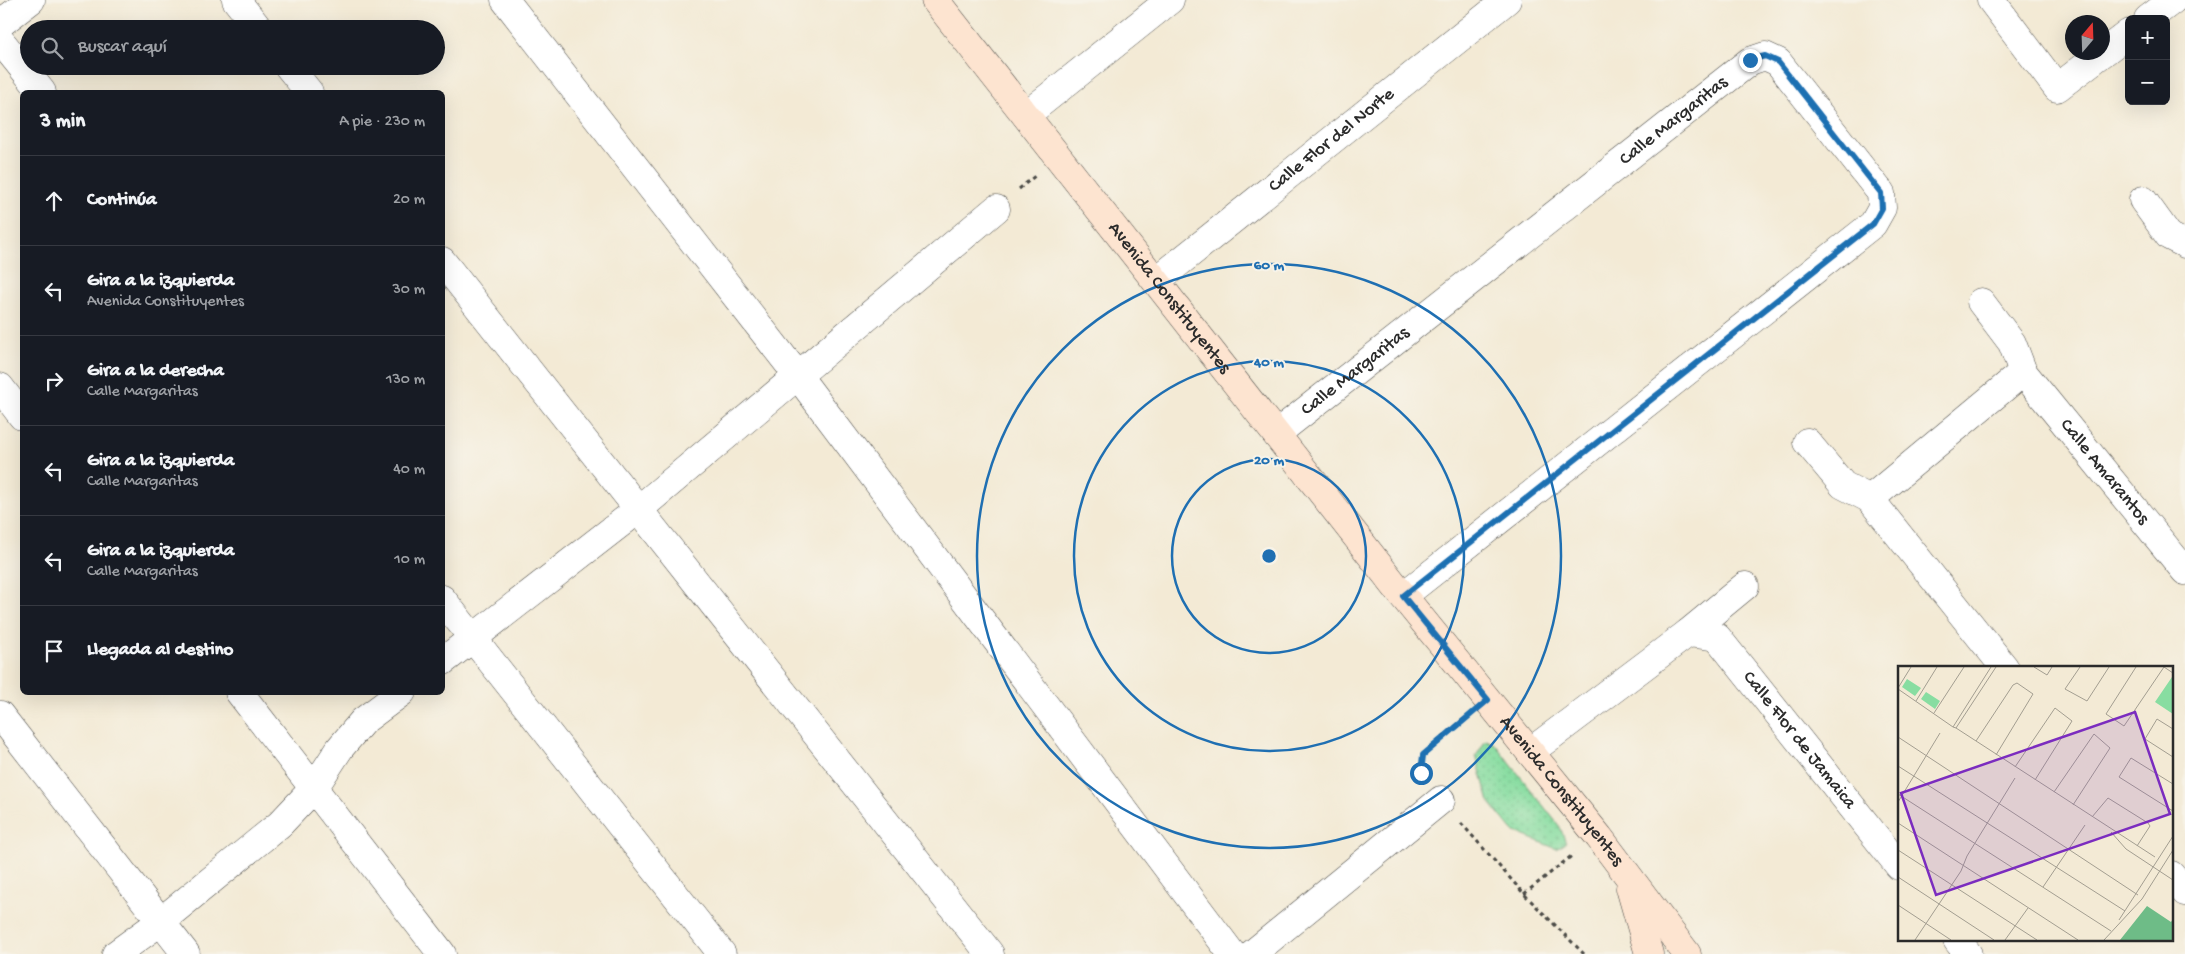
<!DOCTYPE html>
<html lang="es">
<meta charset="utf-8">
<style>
:root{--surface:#171b24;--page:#242831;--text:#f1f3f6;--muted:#9ea1a6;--line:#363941}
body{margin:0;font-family:"Gochi Hand",sans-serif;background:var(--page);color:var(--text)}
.controls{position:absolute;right:15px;top:15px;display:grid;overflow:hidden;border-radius:8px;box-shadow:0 5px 20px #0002}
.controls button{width:45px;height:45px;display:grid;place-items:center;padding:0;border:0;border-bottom:1px solid var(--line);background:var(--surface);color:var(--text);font:25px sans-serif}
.compass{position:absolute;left:2065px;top:15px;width:45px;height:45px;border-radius:50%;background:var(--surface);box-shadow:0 5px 20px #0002;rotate:19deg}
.stop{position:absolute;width:15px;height:15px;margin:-11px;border:4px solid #1f6fb2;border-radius:50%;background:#fff}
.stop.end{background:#1f6fb2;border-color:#fff;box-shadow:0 1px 5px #0008}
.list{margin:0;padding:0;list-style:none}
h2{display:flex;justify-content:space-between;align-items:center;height:65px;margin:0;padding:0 20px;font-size:21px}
h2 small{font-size:16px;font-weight:400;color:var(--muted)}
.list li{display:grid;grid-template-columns:32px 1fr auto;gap:15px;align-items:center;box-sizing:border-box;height:90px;padding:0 20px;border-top:1px solid var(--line)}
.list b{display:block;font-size:19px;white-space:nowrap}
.list p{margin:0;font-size:16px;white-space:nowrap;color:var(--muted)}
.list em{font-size:16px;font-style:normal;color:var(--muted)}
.icon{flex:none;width:28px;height:28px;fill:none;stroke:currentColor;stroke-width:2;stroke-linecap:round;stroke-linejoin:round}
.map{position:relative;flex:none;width:2185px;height:954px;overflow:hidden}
.search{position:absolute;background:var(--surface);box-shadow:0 5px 20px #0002;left:20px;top:20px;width:425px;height:55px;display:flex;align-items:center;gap:12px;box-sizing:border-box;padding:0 18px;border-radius:28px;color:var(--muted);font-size:19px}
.panel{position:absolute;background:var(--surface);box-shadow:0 5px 20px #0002;left:20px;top:90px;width:425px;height:605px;border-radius:8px}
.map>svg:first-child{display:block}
.grass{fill:url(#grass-dots);stroke:#5a8466}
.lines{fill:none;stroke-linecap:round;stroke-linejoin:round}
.street-casing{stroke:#494844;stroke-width:29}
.secondary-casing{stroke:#494844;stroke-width:29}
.path{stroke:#494844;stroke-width:3;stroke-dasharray:4 4;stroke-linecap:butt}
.street{stroke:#fff;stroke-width:28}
.secondary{stroke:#fde4d0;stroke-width:28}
.route{stroke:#1f6fb2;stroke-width:6}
.ring{fill:none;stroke:#1f6fb2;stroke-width:2.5}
.labels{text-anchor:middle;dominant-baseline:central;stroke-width:4;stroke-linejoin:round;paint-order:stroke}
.street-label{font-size:19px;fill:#2b2b2b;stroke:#f7f3e8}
.inset-road{fill:none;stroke:#a39e91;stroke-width:1}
.view{fill:#7b2cbf;fill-opacity:0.15;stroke:#7b2cbf;stroke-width:2.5}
.inset-edge{fill:none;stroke:#2b2b2b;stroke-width:2.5}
.centre{fill:#1f6fb2;stroke:#f7f3e8;stroke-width:2.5}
.ring-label{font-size:15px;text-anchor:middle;font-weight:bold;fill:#1f6fb2;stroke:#f7f3e8;stroke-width:4;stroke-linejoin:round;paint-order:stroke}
</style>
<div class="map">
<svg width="2185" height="954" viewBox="0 0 2185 954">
<defs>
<pattern id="grass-dots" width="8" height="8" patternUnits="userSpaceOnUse" patternTransform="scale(1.25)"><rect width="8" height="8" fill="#88dda1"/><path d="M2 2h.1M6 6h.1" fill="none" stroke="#76be8b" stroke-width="1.8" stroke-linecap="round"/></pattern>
</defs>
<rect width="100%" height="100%" fill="#f7f3e8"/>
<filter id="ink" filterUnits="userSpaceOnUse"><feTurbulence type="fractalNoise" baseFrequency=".02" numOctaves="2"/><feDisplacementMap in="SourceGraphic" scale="10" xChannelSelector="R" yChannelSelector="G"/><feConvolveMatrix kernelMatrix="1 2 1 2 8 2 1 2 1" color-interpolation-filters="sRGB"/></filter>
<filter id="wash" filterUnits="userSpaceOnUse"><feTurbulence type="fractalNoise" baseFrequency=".0096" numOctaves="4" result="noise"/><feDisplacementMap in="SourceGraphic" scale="20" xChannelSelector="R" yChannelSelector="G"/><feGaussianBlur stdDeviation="1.12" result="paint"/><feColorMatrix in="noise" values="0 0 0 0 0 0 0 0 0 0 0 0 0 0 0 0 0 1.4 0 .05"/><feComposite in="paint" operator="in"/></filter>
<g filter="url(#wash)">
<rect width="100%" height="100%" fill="#f3ead5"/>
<path class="grass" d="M1486 740 1495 744 1560 827 1566 843 1557 849 1513 831 1489 802 1476 756Z"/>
</g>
<g filter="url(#ink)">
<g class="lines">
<defs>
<g id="street">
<path d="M236 0 259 29"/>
<path d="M505 0 798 376 1232 954"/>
<path d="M1991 0 2057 88 2129 33"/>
<path d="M2148 19 2173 0"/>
<path d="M0 24 31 0"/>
<path d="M0 40 42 92"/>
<path d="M288 66 309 92"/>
<path d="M1026 115 1170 0"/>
<path d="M2143 200 2169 236 2185 244"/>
<path d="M442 261 990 954"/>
<path id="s1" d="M1156 281 1507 0"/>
<path d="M1981 302 2012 343 2023 372"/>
<path d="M0 387 22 416"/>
<path id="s2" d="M1276 434 1750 61 1765 56 1778 62 1881 193 1882 208 1873 224 1403 596"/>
<path d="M1807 442 1843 485 1870 499"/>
<path d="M442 599 722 954"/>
<path d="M1688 633 1745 586"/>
<path d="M442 662 639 509 996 209"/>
<path id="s3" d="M2005 668 1870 499 2023 372 2185 571"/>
<path d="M239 692 442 954"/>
<path d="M0 715 186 954"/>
<path id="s4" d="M1530 752 1688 633 1717 637 1899 866"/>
<path d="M2171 875 2185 892"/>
<path d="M1957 940 1968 954"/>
<path d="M116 954 160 922 280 824 314 788 340 748 363 721 402 692"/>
<path d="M1252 954 1441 800"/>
</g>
<g id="secondary">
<path id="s5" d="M935 0 1403 596 1599 837 1687 954"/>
<path d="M1630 888 1649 954"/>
</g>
</defs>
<use href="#street" class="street-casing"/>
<use href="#secondary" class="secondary-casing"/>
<path class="path" d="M1019 189 1036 175
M1423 776 1421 773 1423 755 1465 719
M1461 823 1524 894 1584 954
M1524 894 1574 854"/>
<use href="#street" class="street"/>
<use href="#secondary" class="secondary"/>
</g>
</g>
<g class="lines" filter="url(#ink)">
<path class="route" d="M1421 773 1423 755 1488 700 1403 596 1873 224 1882 208 1881 193 1778 62 1765 56 1750 60"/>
</g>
<g class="ring">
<circle cx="1269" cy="556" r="97"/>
<circle cx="1269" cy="556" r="195"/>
<circle cx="1269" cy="556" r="292"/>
</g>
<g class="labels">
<g class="street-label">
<text stroke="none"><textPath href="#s2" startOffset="506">Calle Margaritas</textPath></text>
<text stroke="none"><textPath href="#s1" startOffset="225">Calle Flor del Norte</textPath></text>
<text stroke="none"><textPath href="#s5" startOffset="379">Avenida Constituyentes</textPath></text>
<text stroke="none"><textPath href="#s2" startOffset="101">Calle Margaritas</textPath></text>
<text stroke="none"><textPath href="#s3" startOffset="544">Calle Amarantos</textPath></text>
<text stroke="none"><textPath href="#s4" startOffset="359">Calle Flor de Jamaica</textPath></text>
<text stroke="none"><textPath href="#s5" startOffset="1009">Avenida Constituyentes</textPath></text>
</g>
</g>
<g transform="translate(1898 666)">
<rect width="275" height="275" fill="#f3ead5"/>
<path d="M249 240 273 256 275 253V274H222Z" fill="#6ebc87"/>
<path d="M274 11 275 12V48L257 36ZM9 13 23 22 17 30 4 21ZM28 26 42 35 37 43 23 33Z" fill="#88dda1"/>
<path class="inset-road" d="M93 1 55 61 58 62 98 1M136 1 149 9 154 1M182 1 167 23 189 35 211 1M238 1 208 48 226 60 266 1 275 7M0 22 13 1M0 23 55 61M18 35 39 1M36 47 66 1M58 62 257 191M275 63 259 53 247 73 275 91M0 71 240 229M78 75 115 19 119 17 135 28 98 89M0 100 227 245M117 101 157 42 174 55 137 114M275 118 233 92 221 111 275 145M156 126 196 68 212 82 175 139M0 128 213 265M0 136 42 67M194 151 210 132 250 157 252 160 239 180M0 157 180 274M213 166 228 183 275 214M0 184 139 274M0 211 96 274M145 221 187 159M0 239 53 274M221 254 275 170M17 274 63 205 69 190 117 112M107 274 130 242M206 274 244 233 275 184"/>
<path class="view" d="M237 46 272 148 38 229 3 127Z"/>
<rect width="275" height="275" class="inset-edge"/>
</g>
<circle cx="1269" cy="556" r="8" class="centre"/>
<g class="ring-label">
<text x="1269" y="269">60 m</text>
<text x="1269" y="366">40 m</text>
<text x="1269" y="464">20 m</text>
</g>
</svg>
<div class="controls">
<button>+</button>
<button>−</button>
</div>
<svg class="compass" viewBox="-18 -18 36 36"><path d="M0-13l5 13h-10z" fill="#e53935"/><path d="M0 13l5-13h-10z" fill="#9ea1a6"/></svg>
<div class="stop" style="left:1421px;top:773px"></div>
<div class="stop end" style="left:1750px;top:60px"></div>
<div class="search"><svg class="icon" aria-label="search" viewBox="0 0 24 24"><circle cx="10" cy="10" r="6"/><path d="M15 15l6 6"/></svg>Buscar aquí</div>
<section class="panel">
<h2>3 min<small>A pie · 230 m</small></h2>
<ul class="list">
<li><svg class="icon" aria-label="ahead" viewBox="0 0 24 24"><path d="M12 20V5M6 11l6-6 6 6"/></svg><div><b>Continúa</b></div><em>20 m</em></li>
<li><svg class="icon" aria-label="left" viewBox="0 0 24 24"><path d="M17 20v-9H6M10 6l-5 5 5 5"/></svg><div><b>Gira a la izquierda</b><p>Avenida Constituyentes</p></div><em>30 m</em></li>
<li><svg class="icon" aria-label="right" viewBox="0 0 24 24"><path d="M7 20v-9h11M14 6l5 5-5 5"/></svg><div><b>Gira a la derecha</b><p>Calle Margaritas</p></div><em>130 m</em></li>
<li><svg class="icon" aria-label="left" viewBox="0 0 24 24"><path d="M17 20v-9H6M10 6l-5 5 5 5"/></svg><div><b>Gira a la izquierda</b><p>Calle Margaritas</p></div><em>40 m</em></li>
<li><svg class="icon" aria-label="left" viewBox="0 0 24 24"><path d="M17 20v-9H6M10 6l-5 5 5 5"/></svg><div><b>Gira a la izquierda</b><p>Calle Margaritas</p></div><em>10 m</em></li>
<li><svg class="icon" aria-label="arrive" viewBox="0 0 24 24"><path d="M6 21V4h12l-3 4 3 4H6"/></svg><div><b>Llegada al destino</b></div></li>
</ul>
</section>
</div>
